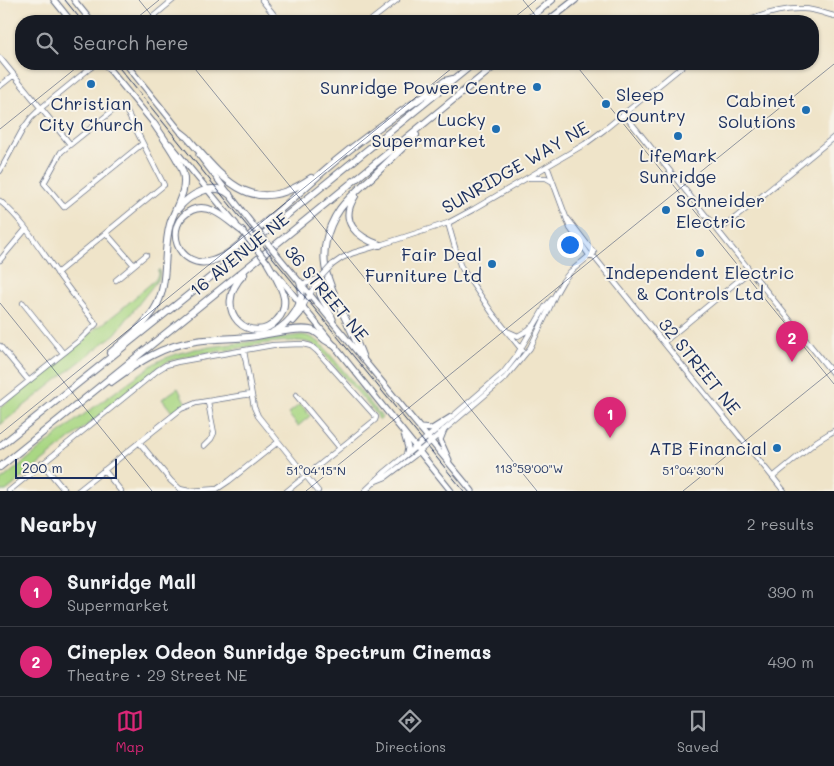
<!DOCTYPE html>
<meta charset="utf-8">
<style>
:root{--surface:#171b24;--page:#242831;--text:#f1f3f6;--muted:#9ea1a6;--line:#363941;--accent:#db2777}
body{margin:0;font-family:Mali,sans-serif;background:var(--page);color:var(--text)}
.scale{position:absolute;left:15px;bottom:12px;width:102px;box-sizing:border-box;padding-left:5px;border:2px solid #1b2f5e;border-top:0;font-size:14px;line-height:18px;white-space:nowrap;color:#1b2f5e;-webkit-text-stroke:4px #f7f3e8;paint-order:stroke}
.you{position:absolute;left:569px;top:244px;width:18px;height:18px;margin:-12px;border:4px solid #fff;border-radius:50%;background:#1a73e8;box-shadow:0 0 0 8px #1a73e833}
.badge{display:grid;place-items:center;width:32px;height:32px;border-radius:50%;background:var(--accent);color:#fff;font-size:16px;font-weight:700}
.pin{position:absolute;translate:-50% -41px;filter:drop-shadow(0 1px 2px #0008)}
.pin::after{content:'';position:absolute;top:26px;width:18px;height:15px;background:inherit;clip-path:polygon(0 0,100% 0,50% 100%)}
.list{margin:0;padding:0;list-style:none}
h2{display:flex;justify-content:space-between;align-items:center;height:65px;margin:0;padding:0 20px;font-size:21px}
h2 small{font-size:16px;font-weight:400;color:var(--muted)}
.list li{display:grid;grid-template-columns:32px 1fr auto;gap:15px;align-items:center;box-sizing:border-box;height:70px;padding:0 20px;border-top:1px solid var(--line)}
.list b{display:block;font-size:19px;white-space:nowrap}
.list p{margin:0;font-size:16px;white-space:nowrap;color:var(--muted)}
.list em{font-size:16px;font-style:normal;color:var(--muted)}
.icon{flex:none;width:28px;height:28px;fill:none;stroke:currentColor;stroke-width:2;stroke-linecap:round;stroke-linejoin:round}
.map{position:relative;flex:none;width:834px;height:491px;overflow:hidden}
.search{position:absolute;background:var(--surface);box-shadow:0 1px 4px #0004;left:15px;right:15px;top:15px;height:55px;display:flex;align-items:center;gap:12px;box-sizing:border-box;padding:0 18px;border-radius:20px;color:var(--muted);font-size:19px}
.sheet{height:205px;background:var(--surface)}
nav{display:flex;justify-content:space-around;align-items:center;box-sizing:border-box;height:70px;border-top:1px solid var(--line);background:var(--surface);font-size:14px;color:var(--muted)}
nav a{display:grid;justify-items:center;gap:2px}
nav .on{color:var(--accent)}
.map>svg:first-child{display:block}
.green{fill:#a9d783;stroke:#628370}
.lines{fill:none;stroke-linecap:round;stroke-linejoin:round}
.minor-casing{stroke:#656e83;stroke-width:6}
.major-casing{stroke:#656e83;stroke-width:7}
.highway-casing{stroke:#656e83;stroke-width:8}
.minor{stroke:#fff;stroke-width:4.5}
.major{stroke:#fff;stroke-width:5}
.highway{stroke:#fff;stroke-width:6}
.tram{stroke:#1b2f5e;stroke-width:1}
.minor-bridge-casing{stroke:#656e83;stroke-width:6;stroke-linecap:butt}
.major-bridge-casing{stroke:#656e83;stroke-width:7;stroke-linecap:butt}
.minor-bridge{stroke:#fff;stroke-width:4.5}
.major-bridge{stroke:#fff;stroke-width:5}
.ticks{fill:none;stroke:#1b2f5e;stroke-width:1;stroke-opacity:0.45}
.poi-dot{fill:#1f6fb2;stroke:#f7f3e8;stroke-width:2}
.labels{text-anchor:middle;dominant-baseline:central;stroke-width:4;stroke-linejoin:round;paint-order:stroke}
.poi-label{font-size:18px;fill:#1b2f5e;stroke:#f7f3e8;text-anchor:end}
.street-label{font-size:18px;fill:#1b2f5e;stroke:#f7f3e8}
.ticks-label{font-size:12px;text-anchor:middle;fill:#1b2f5e;stroke:#f7f3e8;stroke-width:4;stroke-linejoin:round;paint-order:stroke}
</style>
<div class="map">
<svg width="834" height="491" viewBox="0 0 834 491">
<rect width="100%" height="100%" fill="#f7f3e8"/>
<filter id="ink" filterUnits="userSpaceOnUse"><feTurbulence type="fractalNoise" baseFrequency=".02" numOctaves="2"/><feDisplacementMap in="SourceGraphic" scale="10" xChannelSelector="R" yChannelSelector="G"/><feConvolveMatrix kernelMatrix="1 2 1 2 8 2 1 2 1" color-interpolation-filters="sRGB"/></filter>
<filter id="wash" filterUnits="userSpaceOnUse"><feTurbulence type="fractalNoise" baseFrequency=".0096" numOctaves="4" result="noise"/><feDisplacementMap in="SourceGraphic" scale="20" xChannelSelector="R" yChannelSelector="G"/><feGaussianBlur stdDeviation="1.12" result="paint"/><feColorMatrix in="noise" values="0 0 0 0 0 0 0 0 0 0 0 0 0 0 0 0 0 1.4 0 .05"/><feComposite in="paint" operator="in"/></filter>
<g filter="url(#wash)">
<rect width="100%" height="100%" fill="#efe4c9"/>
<path class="green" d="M158 270H160L159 278 115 334 106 341 0 425V408L79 344 97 327 100 326 118 312 156 279 158 274Z
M302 335C310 336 315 339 321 344L382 417 379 420 377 415 319 348C313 344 308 342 301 341 277 340 252 346 228 350 208 353 176 355 160 366L6 491H0V481L75 421 155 363 163 359 177 354 195 349Z
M178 388 186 404 172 412 162 399Z
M299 405 303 407 310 416 298 426 288 414Z"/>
</g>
<g filter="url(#ink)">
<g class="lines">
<defs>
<path id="minor" d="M262 0 279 21
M148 21 173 0
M370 21 397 0
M748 21C764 14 784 8 803 9 813 9 824 13 834 16
M0 58 70 144
M0 86 14 75
M624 114 834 375
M547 166 570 228 589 255 595 258 608 274 784 491
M0 171 23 129 31 118 41 108 95 64
M529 178H546L553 182
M0 201C24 221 40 249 58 274 70 291 83 307 96 324L80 340 0 404
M568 219 594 253
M448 223 460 265 465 273 493 314 522 350
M719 231 834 137
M106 233 134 265
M0 260 26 229
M332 265 342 258 353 253 380 245 448 223 474 209 585 144 604 130 685 64
M57 273 164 185 126 110 123 105 116 108 61 152 44 183 64 207 142 144
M116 280 146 255
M23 303 63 353
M303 306 319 279
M509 332 518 336 528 330 532 326
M664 342 750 271
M0 346 29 381
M244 351 254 407 258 416 318 491
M296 395 340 448
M139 442 171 481 180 489 189 491 217 489 229 481 278 442
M204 446 211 439 214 433 208 402
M42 463 65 491
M104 470 121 491
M773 477 817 441 830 433 834 431
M376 481 386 477 415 455 506 377 530 348 548 311 555 295 563 281 570 272 594 252
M9 491 158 370 166 365 177 362 273 345 303 344 311 346 317 351 376 417 375 420 287 491
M78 491 181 409 196 403 251 394
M365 491 385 472 446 422 503 373 517 355 545 307 552 299"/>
<path id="major" d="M54 0 71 21
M74 0 91 21
M105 64 155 125
M126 64 184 136
M91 67 92 64
M170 144 236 224
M199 155 252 224
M279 257 472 491
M275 272 451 491
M320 278C315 299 326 301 333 319
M302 284 311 282 320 278
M421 428 432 429 451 417
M444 430 440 440 449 460
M404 434 408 448 407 453"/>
<path id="highway" d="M526 21 552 0
M548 21 575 0
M182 133 187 137C224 180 252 219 311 178
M355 196C338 222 357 237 380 245
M178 209C189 195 212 181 229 194
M242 231C228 221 211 202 192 210 161 224 178 271 212 261 229 256 242 242 255 231 280 211 303 189 326 169 363 137 405 109 445 81L453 79
M244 274C208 311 253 348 277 320 283 314 285 306 284 298 282 285 273 273 267 262
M293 321 300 313 303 306
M273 332C290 324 307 302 300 282
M110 353C125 340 143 327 154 310 170 285 162 252 170 224 175 207 188 191 183 173 180 160 162 136 154 124
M363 358C353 330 337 306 328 278 320 255 326 229 340 209 349 197 361 187 372 177 387 163 401 149 416 135
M111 382C137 363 163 345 196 341 216 338 237 339 257 336 271 334 296 327 310 330 317 331 320 336 325 340 328 342 332 344 335 346
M0 446 218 271 473 64
M0 467 269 250 497 64"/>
</defs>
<use href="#minor" class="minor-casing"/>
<use href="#major" class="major-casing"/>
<use href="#highway" class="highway-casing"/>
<use href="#minor" class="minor"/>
<use href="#major" class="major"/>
<use href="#highway" class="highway"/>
<path class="tram" d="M65 0 82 21
M116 64 273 258 464 491"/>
<defs>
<path id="minor-bridge" d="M320 278 332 265"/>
<path id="major-bridge" d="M252 224 279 257
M242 231 267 262"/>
</defs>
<use href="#minor-bridge" class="minor-bridge-casing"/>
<use href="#major-bridge" class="major-bridge-casing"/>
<use href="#minor-bridge" class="minor-bridge"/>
<use href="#major-bridge" class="major-bridge"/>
</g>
</g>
<path class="ticks" d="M139 0 156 21M523 0 540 21M133 21 159 0M510 21 536 0M191 64 537 491M575 64 834 384M0 129 81 64M0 303 152 491M0 434 457 64M306 491 834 64M683 491 834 369"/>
<g class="poi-dot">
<circle cx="91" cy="84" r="5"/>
<circle cx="537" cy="87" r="5"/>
<circle cx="606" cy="104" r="5"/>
<circle cx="806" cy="110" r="5"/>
<circle cx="496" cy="129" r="5"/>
<circle cx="678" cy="136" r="5"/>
<circle cx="666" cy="210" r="5"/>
<circle cx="700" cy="253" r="5"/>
<circle cx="492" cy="264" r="5"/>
<circle cx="777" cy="448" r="5"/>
</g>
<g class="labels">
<g class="poi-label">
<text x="527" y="87">Sunridge Power Centre</text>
<text x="616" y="94" text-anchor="start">Sleep<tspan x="616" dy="21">Country</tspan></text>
<text x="796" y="100">Cabinet<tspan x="796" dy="21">Solutions</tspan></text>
<text x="91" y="103" text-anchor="middle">Christian<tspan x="91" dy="21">City Church</tspan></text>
<text x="486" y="119">Lucky<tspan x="486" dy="21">Supermarket</tspan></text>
<text x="678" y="155" text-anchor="middle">LifeMark<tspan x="678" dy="21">Sunridge</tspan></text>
<text x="676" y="200" text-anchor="start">Schneider<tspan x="676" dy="21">Electric</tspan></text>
<text x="482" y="254">Fair Deal<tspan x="482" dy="21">Furniture Ltd</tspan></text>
<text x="700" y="272" text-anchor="middle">Independent Electric<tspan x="700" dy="21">&amp; Controls Ltd</tspan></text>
<text x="767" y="448">ATB Financial</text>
</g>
<g class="street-label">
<text transform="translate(515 167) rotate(-30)">SUNRIDGE WAY NE</text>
<text transform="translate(239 254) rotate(-39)">16 AVENUE NE</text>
<text transform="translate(327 293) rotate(50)">36 STREET NE</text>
<text transform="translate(700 366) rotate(51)">32 STREET NE</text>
</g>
</g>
<g class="ticks-label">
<text x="529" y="473">113°59'00"W</text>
<text x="316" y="475">51°04'15"N</text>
<text x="693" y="475">51°04'30"N</text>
</g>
</svg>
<div class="scale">200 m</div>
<div class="you"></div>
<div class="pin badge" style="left:610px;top:438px">1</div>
<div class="pin badge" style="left:792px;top:362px">2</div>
<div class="search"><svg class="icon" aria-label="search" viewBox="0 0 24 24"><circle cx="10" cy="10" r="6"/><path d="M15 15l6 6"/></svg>Search here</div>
</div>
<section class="sheet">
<h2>Nearby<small>2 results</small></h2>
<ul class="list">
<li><span class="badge">1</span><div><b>Sunridge Mall</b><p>Supermarket</p></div><em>390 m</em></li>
<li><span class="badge">2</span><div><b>Cineplex Odeon Sunridge Spectrum Cinemas</b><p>Theatre · 29 Street NE</p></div><em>490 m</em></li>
</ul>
</section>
<nav>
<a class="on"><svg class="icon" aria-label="map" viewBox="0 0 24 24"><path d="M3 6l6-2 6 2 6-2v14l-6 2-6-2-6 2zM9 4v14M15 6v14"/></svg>Map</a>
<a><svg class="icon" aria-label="directions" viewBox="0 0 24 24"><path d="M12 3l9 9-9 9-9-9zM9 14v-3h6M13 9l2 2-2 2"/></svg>Directions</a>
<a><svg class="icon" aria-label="saved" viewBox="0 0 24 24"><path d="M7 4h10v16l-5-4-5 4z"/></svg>Saved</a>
</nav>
